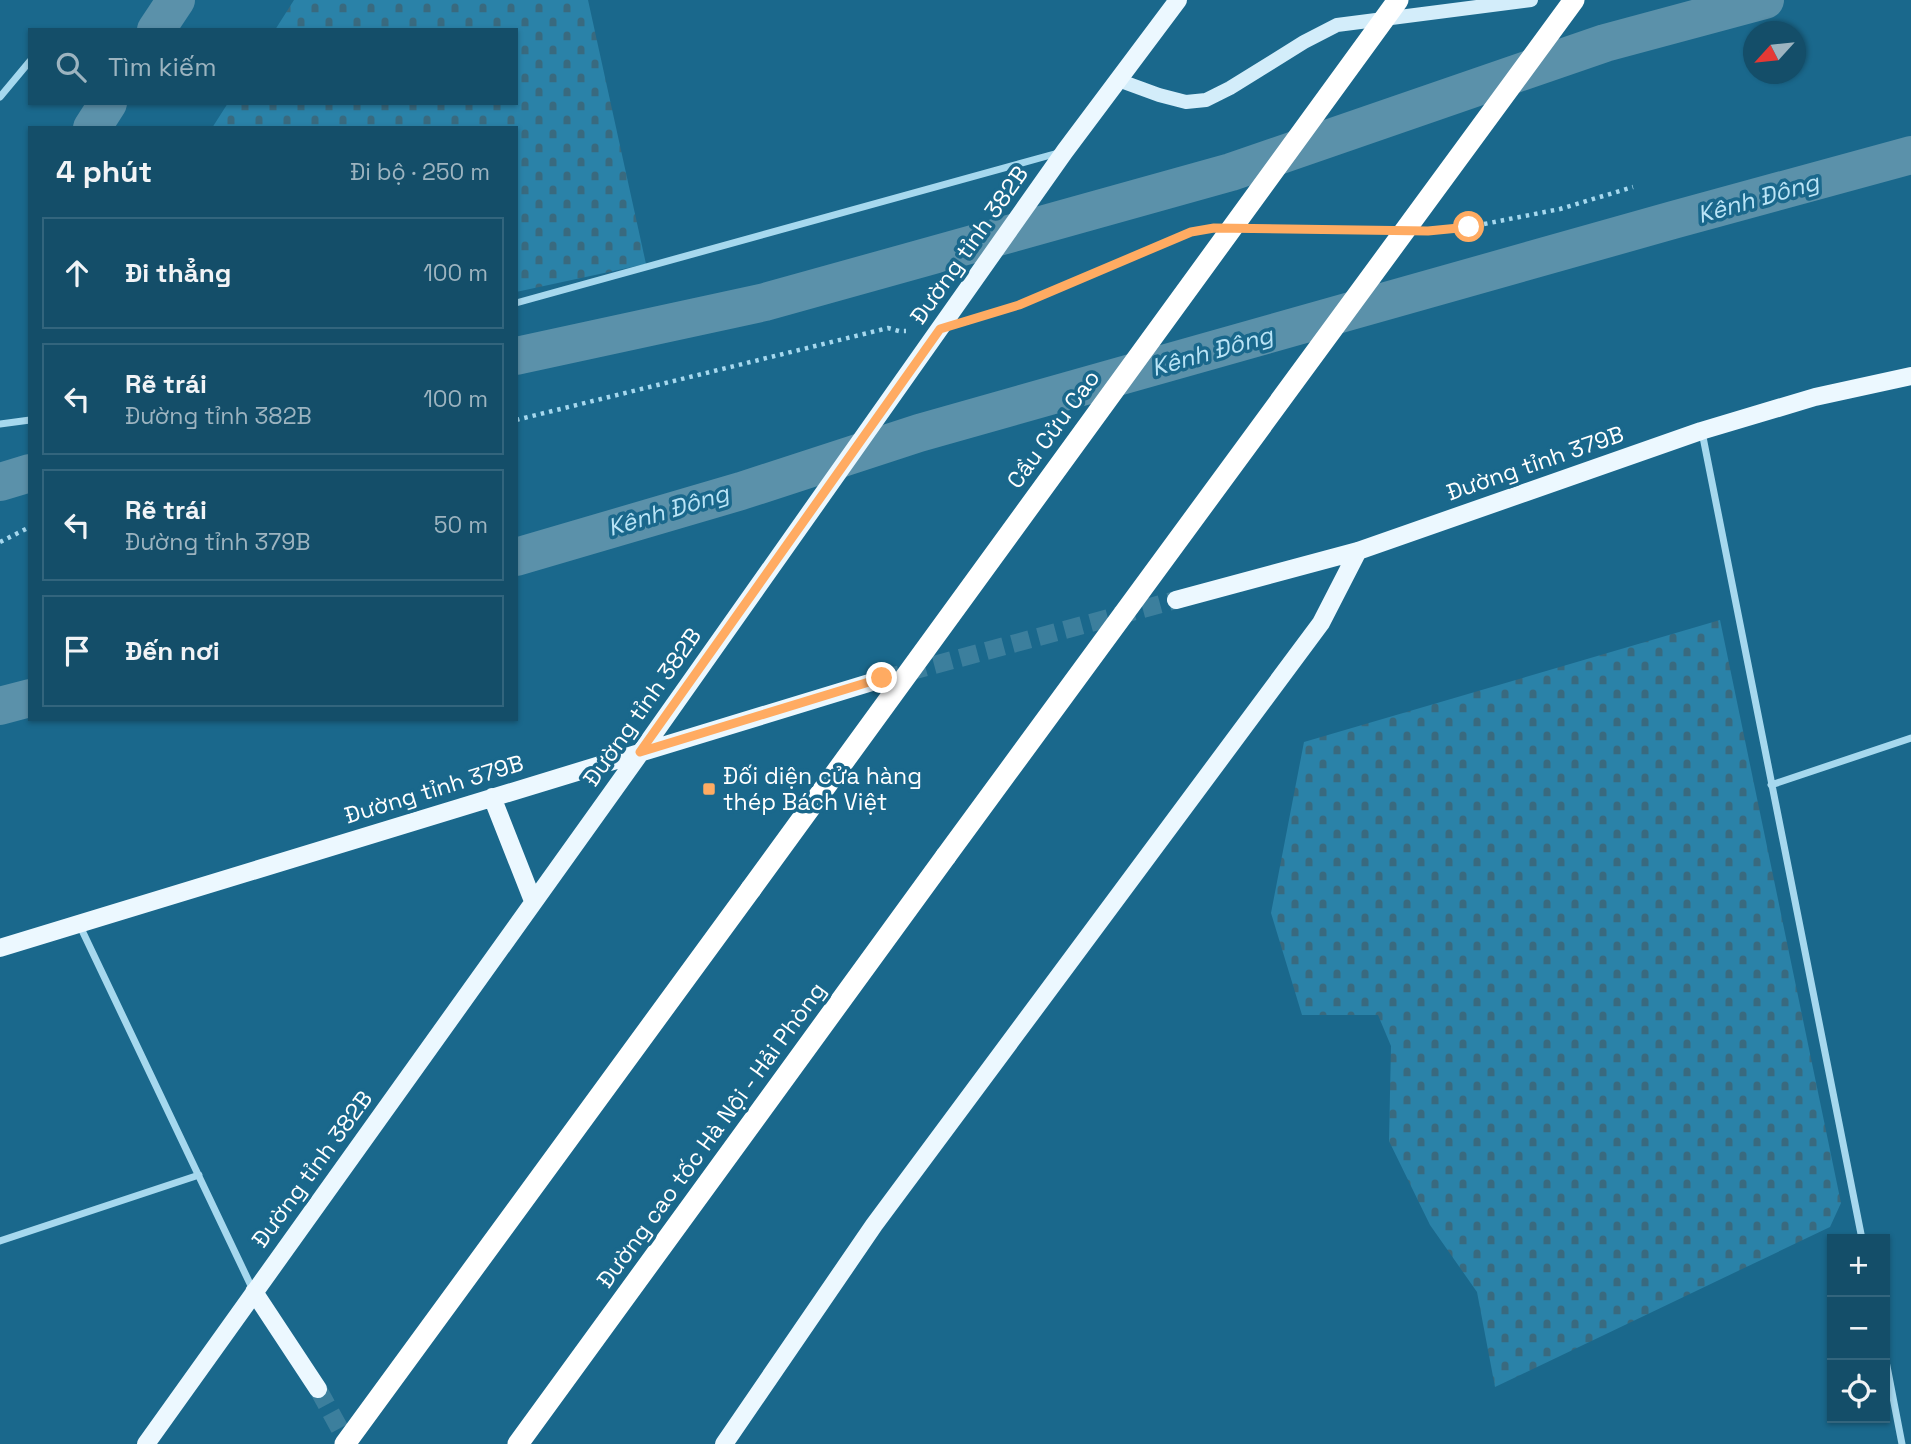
<!DOCTYPE html>
<html lang="vi">
<meta charset="utf-8">
<style>
:root{--surface:#144e69;--page:#215871;--text:#f1f3f6;--muted:#9db4c0;--line:#33657d}
body{margin:0;font-family:"Space Grotesk",sans-serif;background:var(--page);color:var(--text)}
.controls{position:absolute;right:21px;bottom:21px;display:grid;overflow:hidden;border-radius:0px;box-shadow:0 2px 5px #0004}
.controls button{width:63px;height:63px;display:grid;place-items:center;padding:0;border:0;border-bottom:2px solid var(--line);background:var(--surface);color:var(--text);font:35px sans-serif}
.compass{position:absolute;left:1743px;top:21px;width:63px;height:63px;border-radius:50%;background:var(--surface);box-shadow:0 2px 5px #0004;rotate:243deg}
.stop{position:absolute;width:21px;height:21px;margin:-16px;border:5px solid #ffab62;border-radius:50%;background:#fff}
.stop.end{background:#ffab62;border-color:#fff;box-shadow:0 2px 7px #0008}
.list{margin:0;padding:0;list-style:none}
h2{display:flex;justify-content:space-between;align-items:center;height:91px;margin:0;padding:0 28px;font-size:30px}
h2 small{font-size:23px;font-weight:400;color:var(--muted)}
.list li{display:grid;grid-template-columns:46px 1fr auto;gap:21px;align-items:center;box-sizing:border-box;height:112px;margin:0 14px 14px;padding:0 14px;border:2px solid var(--line);border-radius:0px}
.list b{display:block;font-size:26px;white-space:nowrap}
.list p{margin:0;font-size:23px;white-space:nowrap;color:var(--muted)}
.list em{font-size:23px;font-style:normal;color:var(--muted)}
.icon{flex:none;width:38px;height:38px;fill:none;stroke:currentColor;stroke-width:2;stroke-linecap:round;stroke-linejoin:round}
.map{position:relative;flex:none;width:1911px;height:1444px;overflow:hidden}
.search{position:absolute;background:var(--surface);box-shadow:0 2px 5px #0004;left:28px;top:28px;width:490px;height:77px;display:flex;align-items:center;gap:18px;box-sizing:border-box;padding:0 24px;border-radius:0px;color:var(--muted);font-size:26px}
.panel{position:absolute;background:var(--surface);box-shadow:0 2px 5px #0004;left:28px;top:126px;width:490px;height:595px;border-radius:0px}
.map>svg:first-child{display:block}
.cemetery{fill:url(#cemetery-stones)}
.lines{fill:none;stroke-linecap:round;stroke-linejoin:round}
.canal{stroke:#5b91aa;stroke-width:38}
.primary-tunnel{stroke:#3c7f9d;stroke-width:18;stroke-dasharray:18 9;stroke-linecap:butt}
.path{stroke:#a6d8ee;stroke-width:4.5;stroke-dasharray:3.5 5;stroke-linecap:butt}
.street{stroke:#a6d8ee;stroke-width:7}
.secondary{stroke:#d3edfa;stroke-width:14}
.primary{stroke:#ecf8ff;stroke-width:18}
.highway{stroke:#fff;stroke-width:21}
.highway-bridge{stroke:#fff;stroke-width:21}
.route{stroke:#ffab62;stroke-width:9}
.poi-dot{fill:#ffab62;stroke:#1a688c;stroke-width:2.5}
.labels{text-anchor:middle;dominant-baseline:central;stroke-width:7;stroke-linejoin:round;paint-order:stroke}
.street-label{font-size:23px;fill:#fff;stroke:#1a688c}
.poi-label{font-size:23px;fill:#fff;stroke:#1a688c;text-anchor:start}
.water-label{font-size:24px;font-style:italic;fill:#bae4f6;stroke:#1a688c}
</style>
<div class="map">
<svg width="1911" height="1444" viewBox="0 0 1911 1444">
<defs>
<pattern id="cemetery-stones" width="16" height="16" patternUnits="userSpaceOnUse" patternTransform="scale(1.75)"><rect width="16" height="16" fill="#2a82a8"/><path d="M2 7V4a2 2 0 0 1 4 0v3zM10 15v-3a2 2 0 0 1 4 0v3z" fill="#396a7f"/></pattern>
</defs>
<rect width="100%" height="100%" fill="#1a688c"/>
<path class="cemetery" d="M294 0H588L646 264 516 292V128H212L228 103H516V30H275Z
M1720 620 1841 1203 1830 1227 1495 1387 1477 1292 1430 1225 1389 1141 1391 1046 1378 1015H1302L1271 913 1304 742Z"/>
<g class="lines">
<path class="canal" d="M156 30 176 0
M92 128 108 103
M516 356 765 302 1231 172 1605 43 1765 0
M0 482 30 473
M516 557 741 491 919 433 1673 220 1911 155
M0 706 30 698"/>
<path class="primary-tunnel" d="M882 679 1176 600
M318 1389 348 1444"/>
<path class="path" d="M1267 228 1370 230
M1442 230 1469 227 1560 209 1633 187
M983 316 1019 305 1192 231
M516 420 888 328 899 331H906
M0 542 30 527"/>
<path class="street" d="M0 97 30 61
M516 303 1058 153
M0 424 30 420
M1702 432 1862 1239
M1771 785 1911 738
M79 924 253 1290
M0 1241 199 1175
M1885 1356 1902 1444"/>
<path class="secondary" d="M1118 80 1159 95 1186 102 1206 100 1230 88 1304 42 1337 25 1531 0"/>
<path class="primary" d="M1176 600 1358 551 1701 431 1815 397 1911 376
M492 797 533 901
M0 948 882 679
M254 1292 318 1389
M146 1444 641 752 1065 151 1178 0
M724 1444 874 1225 1321 623 1358 551"/>
<path class="highway" d="M345 1444 751 889
M518 1444 946 856"/>
<path class="highway-bridge" d="M946 856 1574 0
M751 889 1398 0"/>
</g>
<g class="lines">
<path class="route" d="M882 678 640 752 940 329 1019 305 1191 232 1214 228 1428 231 1469 227"/>
</g>
<rect class="poi-dot" x="702" y="782" width="14" height="14" rx="3.5"/>
<g class="labels">
<g class="street-label">
<text transform="translate(969 245) rotate(-55)">Đường tỉnh 382B</text>
<text transform="translate(1053 429) rotate(-54)">Cầu Cửu Cao</text>
<text transform="translate(1535 463) rotate(-19)">Đường tỉnh 379B</text>
<text transform="translate(642 707) rotate(-55)">Đường tỉnh 382B</text>
<text transform="translate(434 789) rotate(-17)">Đường tỉnh 379B</text>
<text transform="translate(711 1135) rotate(-54)">Đường cao tốc Hà Nội - Hải Phòng</text>
<text transform="translate(312 1169) rotate(-54)">Đường tỉnh 382B</text>
</g>
<g class="poi-label">
<text x="723" y="776">Đối diện cửa hàng<tspan x="723" dy="26">thép Bách Việt</tspan></text>
</g>
<g class="water-label">
<text transform="translate(1758 198) rotate(-16)">Kênh Đông</text>
<text transform="translate(1212 351) rotate(-16)">Kênh Đông</text>
<text transform="translate(668 510) rotate(-17)">Kênh Đông</text>
</g>
</g>
</svg>
<div class="controls">
<button>+</button>
<button>−</button>
<button><svg class="icon" aria-label="locate" viewBox="0 0 24 24"><circle cx="12" cy="12" r="6"/><path d="M12 2v4M12 18v4M2 12h4M18 12h4"/></svg></button>
</div>
<svg class="compass" viewBox="-18 -18 36 36"><path d="M0-13l5 13h-10z" fill="#e53935"/><path d="M0 13l5-13h-10z" fill="#9db4c0"/></svg>
<div class="stop" style="left:1469px;top:227px"></div>
<div class="stop end" style="left:882px;top:678px"></div>
<div class="search"><svg class="icon" aria-label="search" viewBox="0 0 24 24"><circle cx="10" cy="10" r="6"/><path d="M15 15l6 6"/></svg>Tìm kiếm</div>
<section class="panel">
<h2>4 phút<small>Đi bộ · 250 m</small></h2>
<ul class="list">
<li><svg class="icon" aria-label="ahead" viewBox="0 0 24 24"><path d="M12 20V5M6 11l6-6 6 6"/></svg><div><b>Đi thẳng</b></div><em>100 m</em></li>
<li><svg class="icon" aria-label="left" viewBox="0 0 24 24"><path d="M17 20v-9H6M10 6l-5 5 5 5"/></svg><div><b>Rẽ trái</b><p>Đường tỉnh 382B</p></div><em>100 m</em></li>
<li><svg class="icon" aria-label="left" viewBox="0 0 24 24"><path d="M17 20v-9H6M10 6l-5 5 5 5"/></svg><div><b>Rẽ trái</b><p>Đường tỉnh 379B</p></div><em>50 m</em></li>
<li><svg class="icon" aria-label="arrive" viewBox="0 0 24 24"><path d="M6 21V4h12l-3 4 3 4H6"/></svg><div><b>Đến nơi</b></div></li>
</ul>
</section>
</div>
